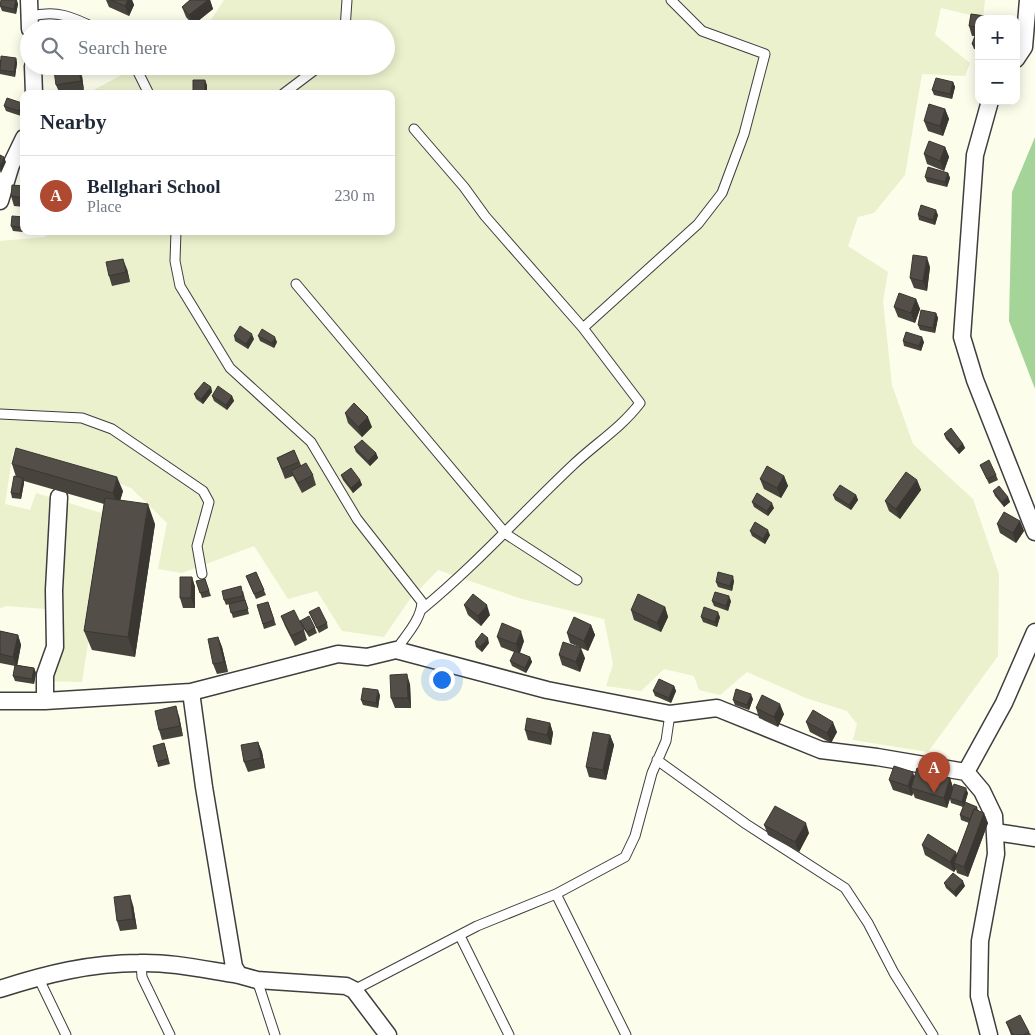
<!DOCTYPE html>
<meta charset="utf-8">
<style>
:root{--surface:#fff;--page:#f2f2f3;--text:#1f2937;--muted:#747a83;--line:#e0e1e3;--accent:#af492f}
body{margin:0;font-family:Georgia,serif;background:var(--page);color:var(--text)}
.controls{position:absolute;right:15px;top:15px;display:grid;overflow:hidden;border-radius:10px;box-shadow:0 2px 12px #0003}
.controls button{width:45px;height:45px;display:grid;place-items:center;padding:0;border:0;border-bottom:1px solid var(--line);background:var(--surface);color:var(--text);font:25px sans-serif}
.you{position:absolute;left:441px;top:679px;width:18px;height:18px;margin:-12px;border:4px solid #fff;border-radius:50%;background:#1a73e8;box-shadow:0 0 0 8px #1a73e833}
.badge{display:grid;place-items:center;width:32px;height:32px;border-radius:50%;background:var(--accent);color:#fff;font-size:16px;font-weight:700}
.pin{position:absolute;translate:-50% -41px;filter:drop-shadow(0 1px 2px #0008)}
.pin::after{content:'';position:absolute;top:26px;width:18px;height:15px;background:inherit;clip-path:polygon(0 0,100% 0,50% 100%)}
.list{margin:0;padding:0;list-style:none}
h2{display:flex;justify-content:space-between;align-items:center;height:65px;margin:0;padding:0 20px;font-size:21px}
h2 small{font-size:16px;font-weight:400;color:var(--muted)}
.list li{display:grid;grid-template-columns:32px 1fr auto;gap:15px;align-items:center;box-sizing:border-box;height:80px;padding:0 20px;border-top:1px solid var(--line)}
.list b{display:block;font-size:19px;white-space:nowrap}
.list p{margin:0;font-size:16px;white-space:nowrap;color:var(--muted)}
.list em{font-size:16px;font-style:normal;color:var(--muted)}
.icon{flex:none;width:28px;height:28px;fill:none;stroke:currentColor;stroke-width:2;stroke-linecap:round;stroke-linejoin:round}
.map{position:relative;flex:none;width:1035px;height:1035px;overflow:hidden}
.search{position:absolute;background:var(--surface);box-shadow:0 2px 12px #0003;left:20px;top:20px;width:375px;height:55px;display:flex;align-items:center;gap:12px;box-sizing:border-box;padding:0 18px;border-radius:28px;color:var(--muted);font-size:19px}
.panel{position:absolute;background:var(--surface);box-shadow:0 2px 12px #0003;left:20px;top:90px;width:375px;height:145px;border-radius:10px}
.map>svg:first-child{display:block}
.farmland{fill:#ebf1cd}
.forest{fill:#a4d498}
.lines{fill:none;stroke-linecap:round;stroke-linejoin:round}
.service-casing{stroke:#3e3e3e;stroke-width:11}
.minor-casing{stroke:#3e3e3e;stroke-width:19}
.service{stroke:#fff;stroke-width:9}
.minor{stroke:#fff;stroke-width:16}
.wall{fill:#47443e}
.shaded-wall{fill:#3a3732}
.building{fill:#534f48;stroke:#3a3732}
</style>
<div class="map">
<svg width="1035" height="1035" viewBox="0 0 1035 1035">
<rect width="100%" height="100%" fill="#fcfdeb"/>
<path class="farmland" d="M224 0H985L983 18 941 8 935 35 970 63 965 76 922 74 905 175 874 213 858 217 848 246 888 272 883 301 892 385 913 444 973 499 999 574 998 656 928 752 853 740 857 724 847 711 806 698 747 672 720 695 699 690 694 676 664 669 641 691 606 686 613 664 604 619 522 599 438 570 410 599 384 637 342 631 317 591 288 599 254 546 182 573 158 569 167 523 131 488 89 472 13 452 5 504 30 510 36 493 108 515 82 682 48 681 61 629 46 609 7 606 0 608V241L45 237 51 231H391V94H92V91L138 66H386V29H199L211 20Z"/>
<path class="forest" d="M1035 137V389L1009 321 1012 192Z"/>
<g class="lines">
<defs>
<path id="service" d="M29 17C56 9 73 17 97 29
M345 29 347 0
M135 66 149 94
M283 94 320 66
M414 129 464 187 485 216 583 328
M176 231 175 261 180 286 230 368 311 442 357 519 422 602C421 620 406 635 396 650
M296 284 506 534 577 580
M0 414 82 418 112 429 203 491 209 502 197 546 202 574
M421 610C476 565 522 513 573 465 595 444 621 428 640 403L583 328 698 224 722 193 744 134 765 54 702 31 671 0
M657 760 746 824 845 888 868 923 894 973 933 1035
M556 894 626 1035
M460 936 509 1035
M141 963 142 977 170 1035
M38 977 66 1035
M257 980 275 1035
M354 990 477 926 556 894 625 857 635 836 652 773 666 741 670 714"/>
<path id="minor" d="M29 0 30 29
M1016 59 1024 47 1028 0
M33 66 34 94
M990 101 975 155 962 337 975 380 1035 532
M0 201 11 165 24 138
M191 692 204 787 234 967 239 975 257 980 346 986 354 990 388 1035
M0 701H45L191 692 338 654 367 657 396 650 547 690 670 714 717 708 821 750 877 757 966 772 982 791 994 816 996 854 980 941 979 996 989 1035
M45 701V675L55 647 54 590 59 497
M966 772 1004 703 1035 632
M995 832 1035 838
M0 989C46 974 91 963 139 963 173 962 206 970 239 975"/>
</defs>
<use href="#service" class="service-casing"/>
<use href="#minor" class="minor-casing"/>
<use href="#service" class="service"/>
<use href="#minor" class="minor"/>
</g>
<path class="wall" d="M1 0H17L18 4 16 14 2 11 0 6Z
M106 0H132L134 5 129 16 109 7Z
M190 0H210L213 9 193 25 186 17 182 7Z
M971 14 992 17V19H979V37L975 36 979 37V50L974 49 972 44 975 36H972L969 26Z
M16 58 17 63 15 77 0 74V60Z
M82 76 84 91 66 94H60L56 85Z
M953 82 955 87 952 99 934 95 932 90Z
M22 103 24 108 21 116 6 111 4 106Z
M945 109 949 119 943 136 928 131 924 121Z
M945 147 949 157 944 171 927 164 924 154Z
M948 173 950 178 947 187 927 182 925 177Z
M24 186V207L14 206 11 196Z
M918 215H938L935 225 919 220Z
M24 217V231H32V233L13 231 11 226Z
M930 267 927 291 914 288 910 278Z
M127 269 130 282 112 286 109 276Z
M916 299 920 309 915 323 898 317 894 307Z
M936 313 938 318 935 333 920 330 918 325Z
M234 336 254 339 248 349 235 341Z
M258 336 277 342 274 348 260 341Z
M903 341 924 342 921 351 904 346Z
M211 387 212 392 203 404 196 399 194 394Z
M212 396H232L234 401 227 410 214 401Z
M345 413 372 427 362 437 348 423Z
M944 434 963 444 965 448 959 454 946 439Z
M354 447 376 453 378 458 370 466 356 452Z
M294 450 301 465 313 475 316 485 302 493 293 476 285 479 277 458Z
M12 464 123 491 120 500 155 524 135 657 92 650 84 631 104 504 24 481V483L21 499 12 498 11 493 16 477Z
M980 465 996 475 998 480 989 484Z
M341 475 360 480 362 485 353 493 343 480Z
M784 476 788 486 781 498 764 489 760 479Z
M917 480 921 490 900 519 889 511 885 501Z
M993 491 1008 497 1010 502 1004 507 995 496Z
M833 495H856L858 500 851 510 835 500Z
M752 502 774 508 768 516 754 507Z
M1020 521 1024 531 1016 543 1000 533 997 524Z
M750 531 770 535 765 544 752 536Z
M256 572 266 595 256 599 246 576Z
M192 577 195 587V608H183L180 598Z
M205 579 211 596 202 598 196 581Z
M734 581 732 591 718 587 716 582Z
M243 591 249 614 233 618 229 604 226 605 224 600Z
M712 601H731L728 611 714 606Z
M268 602 276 625 264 629 257 605Z
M464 605 490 615 481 626 468 615Z
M665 607 668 617 661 632 634 620 631 610Z
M309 612 327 623 328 628 319 633Z
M281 616 304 630 307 640 295 646 285 626Z
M701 617H720L717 627 703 622Z
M300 621 315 628 317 633 309 637 302 626Z
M591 625 595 635 588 651 570 643 567 633Z
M0 631 18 635 21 645 17 665 34 668 36 673 34 684 15 681 13 676 15 666 0 663Z
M218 637 222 647 228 672 217 674 213 664Z
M497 637 524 641 520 653 530 657 532 662 526 673 512 666 510 661 514 652 501 647Z
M475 642 489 643 482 652 476 647Z
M559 655 585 658 580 672 562 665Z
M410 684 411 708H395L391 698Z
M674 686 676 691 671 703 655 696 653 691Z
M380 695 378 708 363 705 361 700Z
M753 699 749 710 735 705 733 700Z
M756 708 784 714 778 727 759 718Z
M179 716 183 736 162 740 159 730Z
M806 722 837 732 831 743 810 732Z
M550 723 553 733 551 745 528 740 525 730Z
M610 735 614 745 606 780 589 777 586 767Z
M258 742 262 752 265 768 248 772 244 762Z
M164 743 170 764 158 767 157 762Z
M914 777 950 778 953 787 968 793 965 802 977 807 978 810 988 823 968 877 957 873 956 869 954 872 925 855 922 845 957 854 969 823 961 820 960 815 963 807 951 803 950 799 947 808 915 798 913 793 912 796 893 790 889 780Z
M764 825 809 833 799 852 768 835Z
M944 883 965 886 956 897 946 888Z
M133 905 137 929 120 931 117 921Z
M1006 1022 1029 1032 1031 1035H1011Z"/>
<path class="shaded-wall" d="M16 0 18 4 16 14 14 9Z
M128 0H132L134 5 129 16 125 6Z
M208 0H210L213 9 193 25 189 15Z
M16 58 17 63 15 77 14 72Z
M78 66 82 76 84 91 81 81Z
M205 80 207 85V94H205Z
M953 82 955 87 952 99 950 94Z
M22 103 24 108 21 116 19 111Z
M945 109 949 119 943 136 940 126Z
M945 147 949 157 944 171 940 161Z
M4 157 6 162 1 173 0 167Z
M948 173 950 178 947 187 945 182Z
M936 210 938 215 935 225 933 220Z
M927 257 930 267 927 291 923 281Z
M123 259 127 269 130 282 126 272Z
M916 299 920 309 915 323 911 313Z
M936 313 938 318 935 333 933 328Z
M252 334 254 339 248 349 246 344Z
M275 337 277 342 274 348 272 343Z
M922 337 924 342 921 351 919 346Z
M211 387 212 392 203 404 201 399Z
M232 396 234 401 227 410 226 405Z
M368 417 372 427 362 437 358 427Z
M963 444 965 448 959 454 957 449Z
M376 453 378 458 370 466 368 461Z
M784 476 788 486 781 498 777 488Z
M117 477 123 491 118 508 113 493Z
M23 478 24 483 21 499 20 494Z
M360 480 362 485 353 493 351 488Z
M917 480 921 490 900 519 896 509Z
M856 495 858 500 851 510 849 505Z
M1008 497 1010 502 1004 507 1002 502Z
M772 503 774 508 768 516 767 511Z
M148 504 155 524 135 657 128 637Z
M1020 521 1024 531 1016 543 1013 533Z
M768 530 770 535 765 544 763 539Z
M733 576 734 581 732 591 730 586Z
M192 577 195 587V608L191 598Z
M729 596 731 601 728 611 726 606Z
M487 605 490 615 481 626 478 616Z
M665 607 668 617 661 632 657 623Z
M718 612 720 617 717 627 715 622Z
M591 625 595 635 588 651 584 641Z
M521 631 524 641 519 654 516 644Z
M18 635 21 645 17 667 13 657Z
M218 637 222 647 228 672 224 662Z
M488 638 489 643 482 652 480 647Z
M581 648 585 658 580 672 576 662Z
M530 657 532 662 526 673 525 668Z
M34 668 36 673 34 684 32 679Z
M407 674 410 684 411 708 408 698Z
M674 686 676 691 671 703 669 698Z
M378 690 380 695 378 708 376 703Z
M751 694 753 699 749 710 747 705Z
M780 704 784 714 778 727 774 717Z
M176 706 179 716 183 736 180 726Z
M833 722 837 732 831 743 827 733Z
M550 723 553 733 551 745 547 735Z
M610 735 614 745 606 780 603 770Z
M258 742 262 752 265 768 261 758Z
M913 772 916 782 911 788 913 793 912 796 908 786Z
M950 778 953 788 947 808 944 798Z
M966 788 968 793 964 807 962 802Z
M984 813 988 823 968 877 964 867Z
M806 823 809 833 799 852 795 842Z
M956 852 960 862 954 863 956 869 954 872 950 862Z
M963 881 965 886 956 897 954 892Z
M130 895 133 905 137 929 133 919Z"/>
<path class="building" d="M1 0H16L14 9 0 6Z
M111 0H128L125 6Z
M190 0H208L189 15 182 7Z
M971 14 992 17 991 19H979V27L969 26Z
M163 20 172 29H155Z
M975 36 979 37V46L972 44Z
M1 56 16 58 14 72 0 70Z
M76 66H78L81 81 56 85 54 70Z
M936 78 953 82 950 94 932 90Z
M193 80H205V93L193 94Z
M7 98 22 103 19 111 4 106Z
M929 104 945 109 940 126 924 121Z
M929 141 945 147 940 161 924 154Z
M0 155 4 157 0 167Z
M928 167 948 173 945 182 925 177Z
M12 185 24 186V198L11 196Z
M921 205 936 210 933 220 918 215Z
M12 216 24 217V228L11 226Z
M913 255 927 257 923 281 910 278Z
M123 259 126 272 109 276 106 262Z
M899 293 916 299 911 313 894 307Z
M921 310 936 313 933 328 918 325Z
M240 326 252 334 246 344 234 336Z
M262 329 275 337 272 343 258 336Z
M906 332 922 337 919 346 903 341Z
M204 382 211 387 201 399 194 394Z
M218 386 232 396 226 405 212 396Z
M354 403 368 417 358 427 345 413Z
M951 428 963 444 957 449 944 434Z
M362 440 376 453 368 461 354 447Z
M16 448 117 477 113 493 12 464Z
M294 450 299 462 282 469 277 458Z
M989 460 996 475 987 479 980 465Z
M306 463 313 475 298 483 291 471Z
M767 466 784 476 777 488 760 479Z
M351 468 360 480 351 488 341 475Z
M906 472 917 480 896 509 885 501Z
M14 476 23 478 20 494 11 493Z
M840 485 856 495 849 505 833 495Z
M999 486 1008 497 1002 502 993 491Z
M757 493 772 503 767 511 752 502Z
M105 498 148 504 128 637 84 631Z
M1004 512 1020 521 1013 533 997 524Z
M755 522 768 530 763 539 750 531Z
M256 572 264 590 254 594 246 576Z
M718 572 733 576 730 586 716 582Z
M180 577H192L191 598H180Z
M205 579 209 591 200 593 196 581Z
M241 586 243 596 224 600 222 591Z
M715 592 729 596 726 606 712 601Z
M473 594 487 605 478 616 464 605Z
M638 594 665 607 657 623 631 610Z
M245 600 248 609 231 613 229 604Z
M268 602 274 620 263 624 257 605Z
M319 607 327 623 317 628 309 612Z
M704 607 718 612 715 622 701 617Z
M294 610 304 630 291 636 281 616Z
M309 616 315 628 307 632 300 621Z
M574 617 591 625 584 641 567 633Z
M502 623 521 631 516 644 497 637Z
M0 631 18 635 13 657 0 654Z
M482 633 488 638 480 647 475 642Z
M218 637 224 662 213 664 208 639Z
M563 642 581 648 576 662 559 655Z
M515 651 530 657 525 668 510 661Z
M15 665 34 668 32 679 13 676Z
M407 674 408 698H391L390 675Z
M659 679 674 686 669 698 653 691Z
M363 688 378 690 376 703 361 700Z
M736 689 751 694 747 705 733 700Z
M762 695 780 704 774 717 756 708Z
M176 706 180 726 159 730 155 711Z
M813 710 833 722 827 733 806 722Z
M527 718 550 723 547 735 525 730Z
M593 732 610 735 603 770 586 767Z
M258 742 261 758 244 762 241 745Z
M164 743 168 759 157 762 153 746Z
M894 766 913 772 908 786 889 780Z
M917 768 950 778 944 798 911 788Z
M954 784 966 788 962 802 950 798Z
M965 802 977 807 976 809H974L970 819 960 815Z
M775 806 806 823 795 842 764 825Z
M974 809 984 813 964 867 954 863Z
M928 834 956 852 950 862 922 845Z
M953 873 963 881 954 892 944 883Z
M130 895 133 919 117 921 114 897Z
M1020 1015 1029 1032 1023 1035H1013L1006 1022Z"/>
</svg>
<div class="controls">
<button>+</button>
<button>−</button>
</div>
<div class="you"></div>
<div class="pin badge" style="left:934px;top:793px">A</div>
<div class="search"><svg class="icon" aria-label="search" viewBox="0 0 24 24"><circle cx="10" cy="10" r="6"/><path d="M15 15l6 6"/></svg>Search here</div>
<section class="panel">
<h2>Nearby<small></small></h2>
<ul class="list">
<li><span class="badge">A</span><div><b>Bellghari School</b><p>Place</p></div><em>230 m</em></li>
</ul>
</section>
</div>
